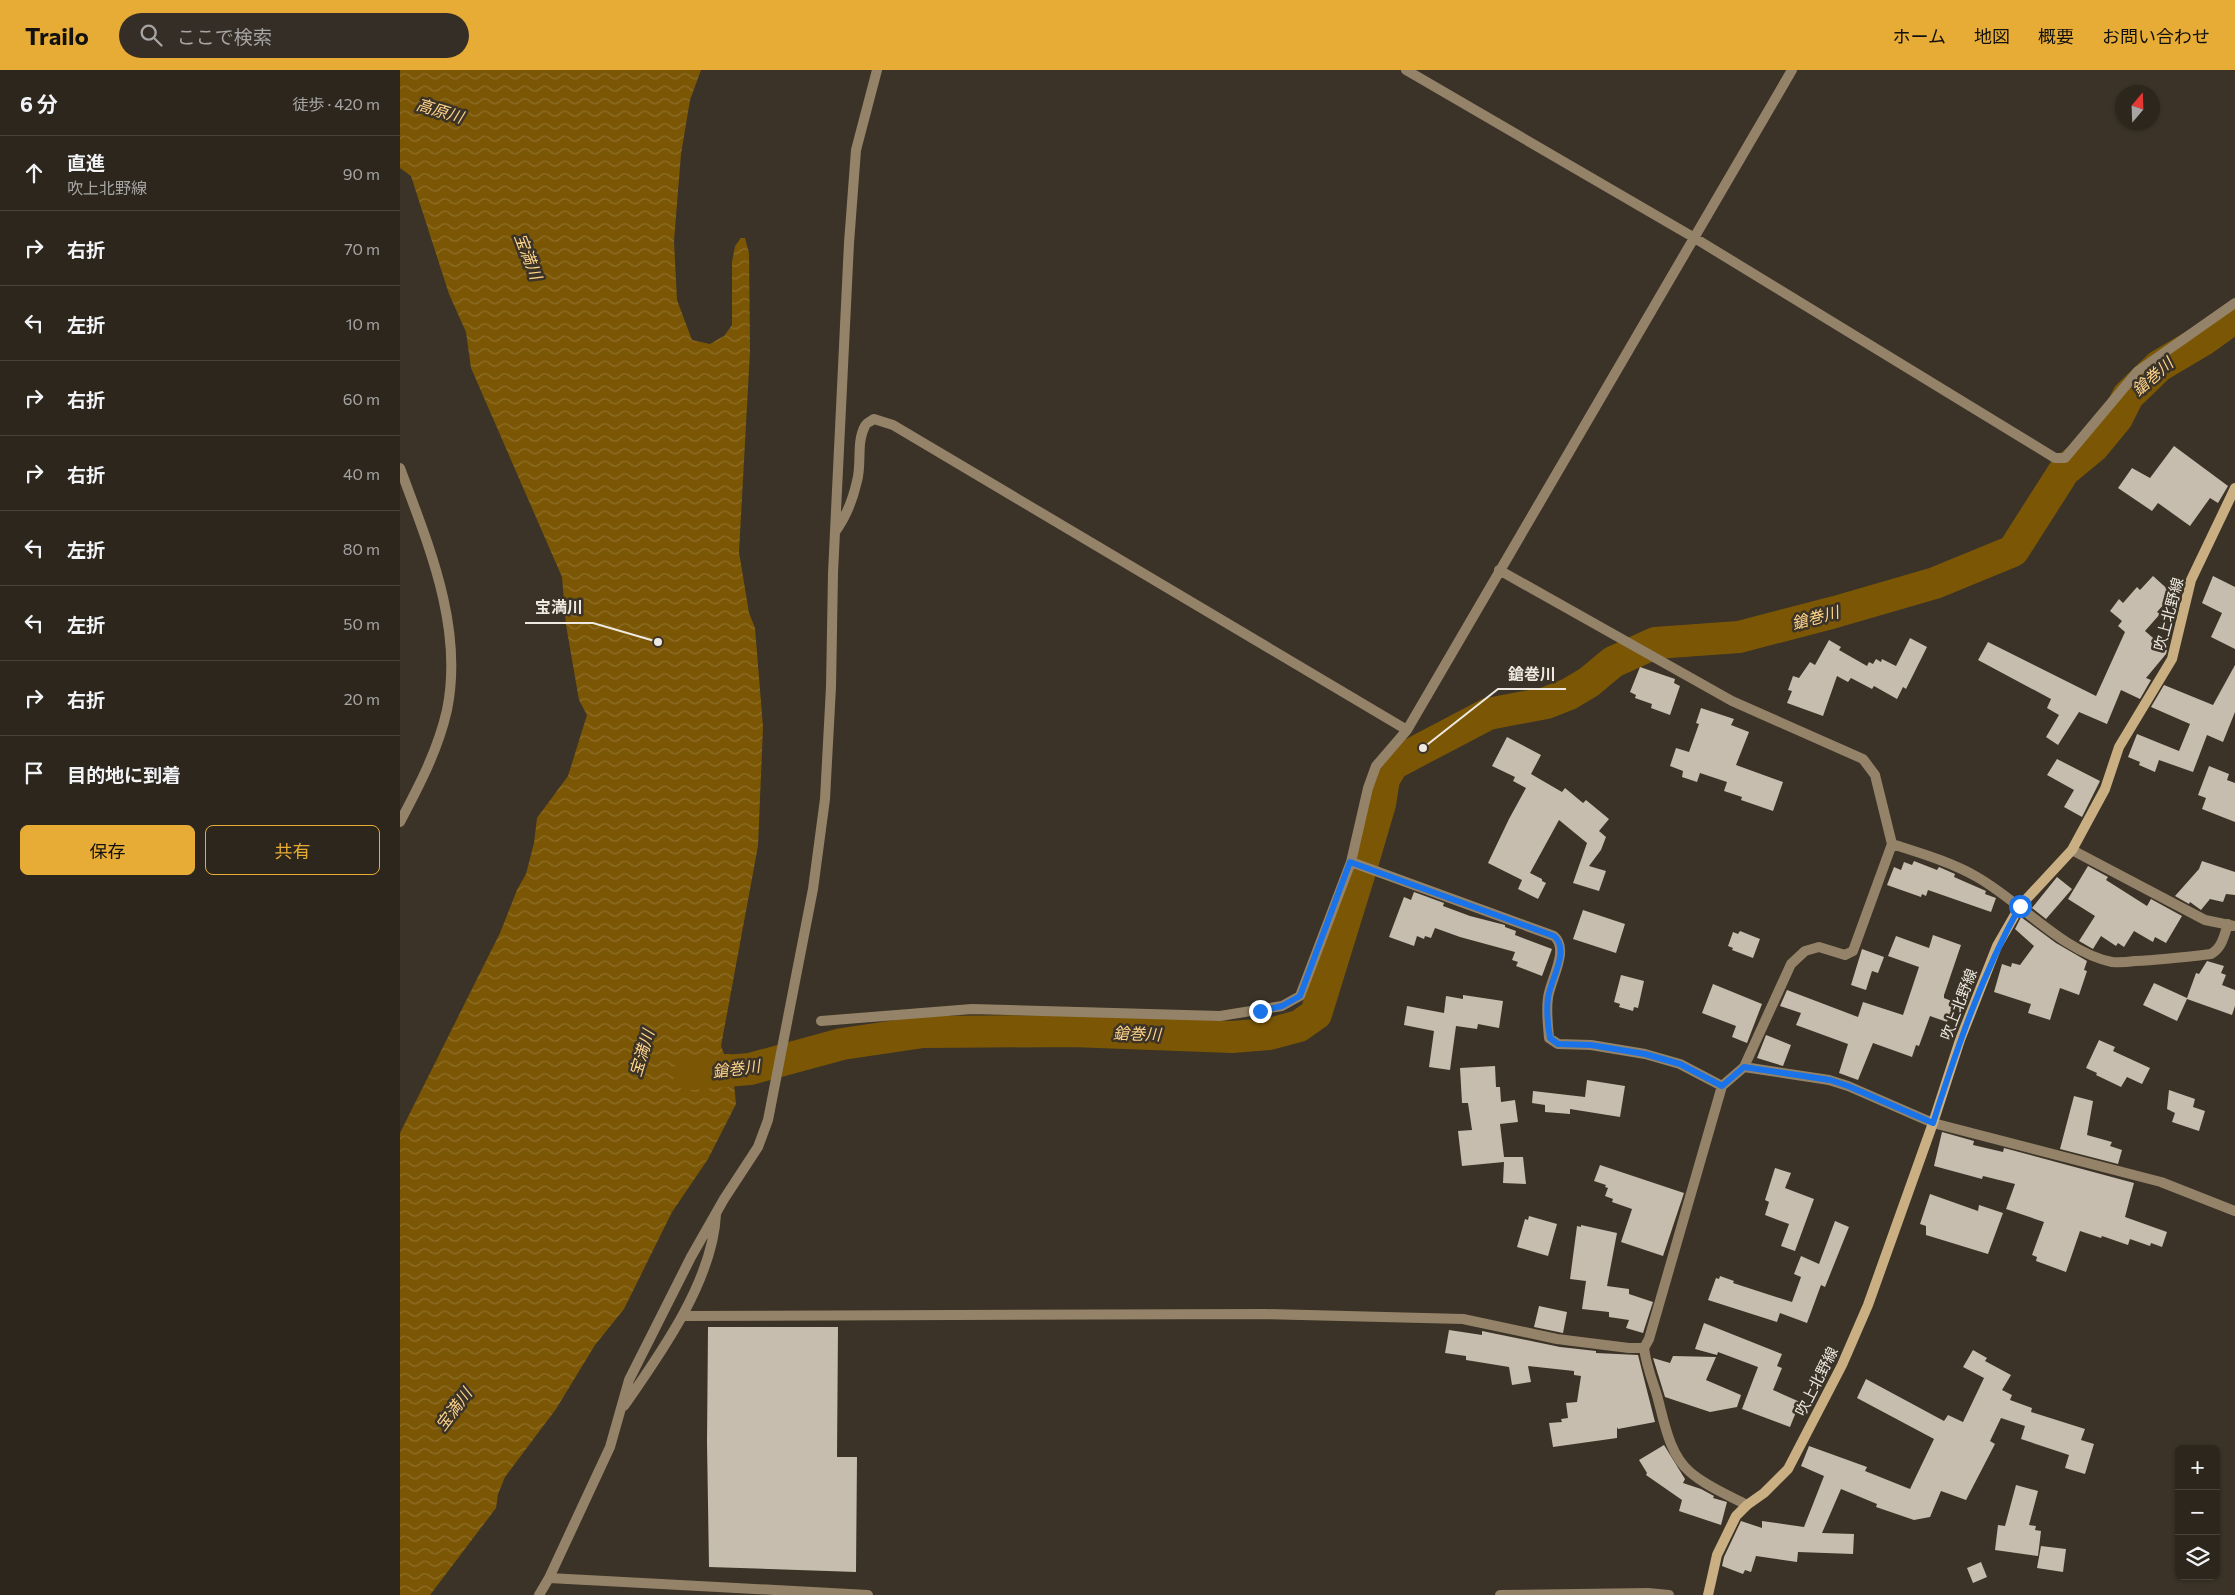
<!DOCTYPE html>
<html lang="ja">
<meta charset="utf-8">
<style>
:root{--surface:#2c261d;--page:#342e26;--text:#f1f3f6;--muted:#a6a5a4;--line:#48433b;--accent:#e7ac36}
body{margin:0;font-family:Commissioner,"Noto Sans JP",sans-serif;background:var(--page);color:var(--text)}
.controls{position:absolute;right:15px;bottom:15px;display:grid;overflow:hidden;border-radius:8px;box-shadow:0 1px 4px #0004}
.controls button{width:45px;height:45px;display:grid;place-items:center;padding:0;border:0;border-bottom:1px solid var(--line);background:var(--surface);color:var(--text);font:25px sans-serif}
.compass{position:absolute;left:1715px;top:15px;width:45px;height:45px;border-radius:50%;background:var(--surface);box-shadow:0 1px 4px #0004;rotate:19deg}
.stop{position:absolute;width:15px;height:15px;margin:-11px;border:4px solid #1a73e8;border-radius:50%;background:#fff}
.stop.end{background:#1a73e8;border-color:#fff;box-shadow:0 1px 5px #0008}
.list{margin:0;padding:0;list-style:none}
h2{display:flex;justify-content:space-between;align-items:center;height:65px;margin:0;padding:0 20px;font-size:21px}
h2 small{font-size:16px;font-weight:400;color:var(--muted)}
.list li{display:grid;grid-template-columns:32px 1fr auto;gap:15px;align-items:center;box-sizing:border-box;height:75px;padding:0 20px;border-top:1px solid var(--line)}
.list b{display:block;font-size:19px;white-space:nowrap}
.list p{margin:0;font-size:16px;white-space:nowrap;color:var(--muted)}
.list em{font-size:16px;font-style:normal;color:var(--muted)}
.actions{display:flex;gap:10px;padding:15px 20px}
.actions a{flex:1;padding:11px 0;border:1px solid var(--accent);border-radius:8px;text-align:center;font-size:18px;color:var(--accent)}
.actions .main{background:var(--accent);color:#111}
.icon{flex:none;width:28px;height:28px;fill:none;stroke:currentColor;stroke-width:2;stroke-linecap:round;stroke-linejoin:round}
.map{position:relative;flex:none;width:1835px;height:1525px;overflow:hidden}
header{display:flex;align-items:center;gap:30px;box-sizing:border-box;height:70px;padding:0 25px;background:var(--accent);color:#111}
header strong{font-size:24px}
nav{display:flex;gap:28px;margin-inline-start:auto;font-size:18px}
.search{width:350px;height:45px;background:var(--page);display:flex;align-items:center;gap:12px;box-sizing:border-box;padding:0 18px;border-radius:28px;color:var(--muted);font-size:19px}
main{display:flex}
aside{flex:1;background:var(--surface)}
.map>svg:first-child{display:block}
.water{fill:url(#water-waves)}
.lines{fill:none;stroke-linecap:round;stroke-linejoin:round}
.river{stroke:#7b5705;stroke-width:32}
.building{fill:#c7bdae}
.minor{stroke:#948368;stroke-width:10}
.secondary{stroke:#caaf83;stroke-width:10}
.route{stroke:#1a73e8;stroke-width:6}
.labels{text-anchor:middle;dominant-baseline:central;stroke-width:5;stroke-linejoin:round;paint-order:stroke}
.street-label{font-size:15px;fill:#eee9e1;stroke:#3b3327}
.water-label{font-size:16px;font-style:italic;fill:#fed38a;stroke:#3b3327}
.leader{fill:none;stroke:#eee9e1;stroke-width:2}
.callout-dot{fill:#eee9e1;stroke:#3b3327;stroke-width:2}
.callout-label{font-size:16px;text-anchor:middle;font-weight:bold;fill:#eee9e1;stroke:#3b3327;stroke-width:5;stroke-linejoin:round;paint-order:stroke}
</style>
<header>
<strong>Trailo</strong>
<div class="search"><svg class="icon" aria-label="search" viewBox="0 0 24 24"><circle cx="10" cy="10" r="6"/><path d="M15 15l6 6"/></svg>ここで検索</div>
<nav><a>ホーム</a><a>地図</a><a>概要</a><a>お問い合わせ</a></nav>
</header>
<main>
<aside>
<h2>6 分<small>徒歩 · 420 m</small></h2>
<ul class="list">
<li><svg class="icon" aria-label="ahead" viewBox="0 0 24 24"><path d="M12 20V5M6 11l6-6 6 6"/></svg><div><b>直進</b><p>吹上北野線</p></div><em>90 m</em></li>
<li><svg class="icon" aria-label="right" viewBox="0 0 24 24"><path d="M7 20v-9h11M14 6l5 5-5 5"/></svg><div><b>右折</b></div><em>70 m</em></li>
<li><svg class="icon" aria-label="left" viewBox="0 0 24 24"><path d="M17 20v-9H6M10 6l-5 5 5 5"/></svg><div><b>左折</b></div><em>10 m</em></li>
<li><svg class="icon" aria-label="right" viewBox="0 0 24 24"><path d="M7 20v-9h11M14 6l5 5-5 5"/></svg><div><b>右折</b></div><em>60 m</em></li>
<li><svg class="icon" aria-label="right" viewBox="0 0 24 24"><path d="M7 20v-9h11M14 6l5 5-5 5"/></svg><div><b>右折</b></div><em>40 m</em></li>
<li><svg class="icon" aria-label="left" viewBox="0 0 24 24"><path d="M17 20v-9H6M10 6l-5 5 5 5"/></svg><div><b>左折</b></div><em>80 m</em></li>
<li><svg class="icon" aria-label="left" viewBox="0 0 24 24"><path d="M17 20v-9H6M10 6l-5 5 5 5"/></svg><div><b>左折</b></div><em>50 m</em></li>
<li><svg class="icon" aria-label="right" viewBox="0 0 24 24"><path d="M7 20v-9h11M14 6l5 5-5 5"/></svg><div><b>右折</b></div><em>20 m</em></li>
<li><svg class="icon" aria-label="arrive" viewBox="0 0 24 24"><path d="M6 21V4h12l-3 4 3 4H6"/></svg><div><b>目的地に到着</b></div></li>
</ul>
<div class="actions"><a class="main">保存</a><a>共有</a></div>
</aside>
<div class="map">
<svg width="1835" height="1525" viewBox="0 0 1835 1525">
<defs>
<pattern id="water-waves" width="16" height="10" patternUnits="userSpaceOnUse" patternTransform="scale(1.25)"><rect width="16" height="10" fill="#7b5705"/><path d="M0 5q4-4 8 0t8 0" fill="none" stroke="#8e6f29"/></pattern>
</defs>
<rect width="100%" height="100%" fill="#3b3327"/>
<path class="water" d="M0 0H301L290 30 281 84 274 171 277 230 292 270 310 274 324 266 332 255V192L335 176 341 168H345L349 183 350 281 339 482 349 543 355 558 363 657 358 776 321 976 324 984H331L336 1034 308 1089 272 1142 224 1239 195 1275 156 1339 105 1407 98 1424 96 1438 30 1525H0V1063L100 863 117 820 126 804 134 773 137 748 168 706 187 645 179 630 166 555 162 507 71 298 66 262 49 224 11 106 0 98Z"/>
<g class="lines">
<path class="river" d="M289 1004 350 999 442 974 523 962 672 961 832 967 869 964 899 956 916 944 962 795 980 734 984 709 993 694 1088 644 1146 633 1169 624 1189 612 1213 592 1255 573 1339 567 1435 542 1535 513 1613 481 1664 401 1693 377 1717 348 1728 326 1759 296 1803 270 1835 247"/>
</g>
<path class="building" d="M1774 376 1828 416 1818 433 1810 428 1790 456 1758 433 1752 441 1718 418 1732 398 1750 408Z
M1753 506 1773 524 1757 542 1760 544 1745 561 1767 580 1766 584 1746 608 1751 610 1740 629 1721 620 1707 654 1679 642 1658 675 1646 667 1659 645 1647 638 1651 629 1578 590 1588 572 1696 626 1725 562 1718 556 1722 551 1710 541 1719 529 1723 533 1737 517 1740 520Z
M1813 506 1835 517V579L1811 567 1822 543 1802 533Z
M1510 568 1527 577 1506 619 1503 617 1497 629 1474 616 1472 619 1451 608 1448 612 1437 606 1423 646 1387 633 1392 621 1388 620 1393 606 1399 608 1410 592 1415 595 1429 570 1441 577 1439 580 1467 596 1469 592 1473 594 1476 589 1481 592 1482 589 1496 596Z
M1835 595V642L1823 672 1807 665 1793 702 1759 690 1755 702 1739 695 1740 692 1728 687 1737 664 1779 681 1790 654 1751 637 1764 615 1813 635Z
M1240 597 1275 609 1274 613 1280 616 1270 645 1251 638 1252 634 1235 628 1236 625 1230 622Z
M1301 638 1334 649 1331 655 1349 662 1336 695 1383 712 1373 741 1341 730 1342 727 1324 721 1327 712 1300 703 1297 712 1282 707 1283 701 1270 696 1276 678 1289 682 1299 654 1296 653Z
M1107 667 1141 685 1131 704 1162 722 1165 718 1183 733 1186 730 1209 749 1199 761 1206 767 1201 780 1189 796 1206 801 1199 821 1173 813 1187 773 1159 750 1130 803 1142 809V811L1146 813 1138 829 1118 819 1122 810 1088 793 1109 749 1126 718 1113 711 1115 707 1092 696Z
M1657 689 1700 711 1682 747 1664 737 1674 720 1647 705Z
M1809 696 1829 704 1827 710 1835 713V752L1802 739 1806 728 1798 725Z
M1514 791 1537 800 1539 797 1555 804 1554 807 1586 821 1585 824 1596 828 1591 842 1528 820 1526 826 1522 824 1521 827 1487 815 1494 797 1501 800 1504 792 1512 795Z
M1802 791 1835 802V825L1826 824 1823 832 1810 829 1801 840 1790 832 1789 834 1775 826 1799 799Z
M1688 796 1708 807 1706 810 1747 836 1751 829 1782 846 1766 873 1755 867 1753 872 1734 861 1724 877 1718 873 1716 876 1701 866 1693 879 1679 871 1695 846 1668 829Z
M1657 807 1672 819 1646 849 1632 838Z
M1014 822 1044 833 1043 836 1070 846 1105 855V857L1116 861 1115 865 1152 879 1142 906 1116 896 1118 892 1112 890 1115 882 1060 867 1035 858 1031 868 1025 866 1024 869 1017 866 1014 876 989 867 1004 827 1011 830Z
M1183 840 1225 854 1216 883 1173 869Z
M1621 847 1656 873 1687 891 1684 900 1687 901 1679 925 1660 918 1650 950 1628 943 1631 934 1594 922 1602 894 1611 897 1612 893 1620 895 1634 876 1615 859Z
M1340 861 1360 869 1353 888 1332 880 1333 878 1328 876 1333 862 1338 864Z
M1533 865 1561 875 1544 925V928L1554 932 1547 952 1530 946 1519 976 1516 975 1512 987 1473 973 1458 1010 1439 1003 1448 974 1396 955 1401 943 1380 936 1387 920 1458 947 1463 932 1503 945 1519 897 1488 886 1496 866 1529 878Z
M1462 879 1484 887 1478 903 1472 901 1466 920 1451 915Z
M1807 891 1824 896 1821 903 1826 905 1822 915 1835 920V936L1832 945 1787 929 1777 951 1743 935 1754 913 1787 928 1796 903 1799 904Z
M1221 905 1244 911 1238 938 1234 937 1233 941 1219 937 1220 934 1214 932Z
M1313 914 1362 934 1347 973 1332 967 1336 956 1302 943Z
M1063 925 1103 931 1099 958 1078 954 1077 959 1056 956 1050 1000 1029 997 1034 961 1004 955 1007 936 1044 943 1046 926 1063 929Z
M1366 965 1391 975 1383 996 1357 988Z
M1699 970 1715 977 1713 981 1750 998 1742 1014 1727 1007 1721 1017 1696 1005 1697 1003 1686 998Z
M1095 996 1096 1017H1100L1101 1032 1115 1030 1118 1052 1100 1054 1104 1087H1123L1126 1114 1103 1113 1104 1092 1062 1096 1058 1061 1072 1060 1068 1033H1062L1060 998Z
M1187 1010 1225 1016 1220 1047 1170 1039V1044L1145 1042V1035L1132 1033 1133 1021 1185 1027Z
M1769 1020 1795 1029 1793 1037 1805 1041 1799 1061 1772 1052 1775 1043 1767 1039Z
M1674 1026 1693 1031 1687 1065 1712 1072 1710 1076 1722 1080 1718 1094 1660 1079Z
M1542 1062 1574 1071 1573 1075 1603 1082 1604 1078 1734 1113 1725 1147 1767 1162 1762 1177 1751 1173 1750 1176 1730 1169 1728 1175 1702 1166 1701 1168 1680 1161 1666 1202 1636 1191 1637 1187 1632 1185 1644 1152 1606 1139 1615 1114 1583 1106 1582 1109 1534 1096Z
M1200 1095 1284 1123 1263 1186 1221 1172 1232 1139 1212 1132 1213 1129 1205 1126 1208 1118 1205 1117 1206 1115 1194 1111Z
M1375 1098 1391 1103 1385 1118 1414 1129 1395 1181 1381 1176 1389 1154 1365 1145 1369 1132 1365 1130Z
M1530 1124 1578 1141 1579 1135 1603 1143 1588 1184 1526 1165V1156L1520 1154Z
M1129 1146 1157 1154 1148 1186 1117 1177 1125 1149 1128 1150Z
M1435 1151 1449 1157 1425 1217 1421 1215 1407 1253 1380 1243 1377 1252 1308 1230 1316 1208 1319 1209 1320 1206 1334 1211 1333 1213 1392 1232 1401 1207 1394 1204 1401 1186 1419 1194Z
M1181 1155 1217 1163 1207 1216 1229 1219V1224L1253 1232 1243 1263 1226 1258 1229 1250 1209 1247V1242L1182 1239 1186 1211 1170 1209 1177 1156 1181 1157Z
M1139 1236 1167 1242 1163 1263 1134 1257Z
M1304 1253 1382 1284 1377 1296 1382 1298 1373 1320 1400 1332 1390 1357 1342 1339 1358 1297 1318 1282 1317 1285 1295 1279Z
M308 1257H438L437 1387H457L456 1502 309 1497 307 1372Z
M1049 1260 1082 1265V1261L1160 1277 1196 1281V1283L1238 1285 1255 1352 1218 1359 1217 1357V1368L1153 1377 1149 1353 1162 1352 1161 1349 1168 1348 1166 1333 1177 1332 1181 1306 1174 1305V1301L1128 1296 1131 1312 1112 1315 1109 1297 1066 1290V1286L1045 1283Z
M1573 1280 1587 1288 1585 1291 1611 1305 1602 1320 1612 1325 1610 1330 1632 1338 1631 1342 1685 1359 1681 1370 1694 1374 1685 1404 1665 1398 1669 1385 1621 1369 1625 1356 1601 1348 1590 1371 1595 1374 1566 1430 1541 1421 1530 1447 1514 1450 1476 1437 1477 1434 1441 1419 1422 1463 1454 1464 1453 1484 1398 1482 1397 1492 1356 1486 1351 1502 1345 1500 1343 1504 1322 1496 1324 1487 1341 1451 1362 1458V1451L1404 1457 1424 1406 1401 1396 1409 1376 1467 1397 1465 1401 1510 1419 1534 1369 1457 1328 1466 1309 1544 1351 1548 1345 1563 1352 1584 1308 1563 1297Z
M1273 1286 1316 1287 1306 1310 1341 1325 1337 1337 1310 1342 1265 1327 1253 1288 1270 1293Z
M1264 1375 1285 1409 1283 1413 1301 1419 1314 1426 1313 1428 1327 1432 1321 1455 1279 1441 1282 1430 1246 1405 1247 1403 1239 1390Z
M1616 1415 1638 1421 1629 1455 1636 1456 1635 1460 1641 1461 1638 1486 1595 1480 1598 1455 1605 1456Z
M1641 1476 1666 1479 1663 1502 1637 1498Z
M1581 1492 1587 1507 1573 1513 1567 1498Z"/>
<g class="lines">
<path class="minor" d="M1006 0 1293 167 1655 388H1665L1738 301 1835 233
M0 398C28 474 64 557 47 640 38 680 19 716 0 752
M435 462C446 447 453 429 457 411 462 394 456 372 465 356 466 353 471 351 474 349L493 355 1007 660
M1099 500 1332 631 1463 689 1475 705 1492 774C1520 783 1551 792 1577 807 1621 832 1663 882 1712 892 1720 893 1728 892 1735 891 1761 890 1786 887 1811 884 1822 878 1824 866 1828 854
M1672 780 1805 850 1835 856
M951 792 1154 866C1170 880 1150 910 1148 928 1146 941 1148 955 1149 968L1158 974 1191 975 1245 984 1280 994 1322 1016
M421 951 572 939 820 946 882 936 900 926 951 792 968 718 976 696 1007 660 1392 0
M1344 997 1391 894 1405 881 1419 877 1445 885 1453 881 1492 774
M282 1246 865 1244 1063 1249 1157 1269 1229 1278H1244L1249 1269 1322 1016 1344 997 1429 1010 1448 1016 1533 1053 1761 1112 1835 1141
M1244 1278C1246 1294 1251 1307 1256 1322 1264 1349 1268 1383 1290 1402 1306 1416 1328 1425 1347 1435
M224 1336C261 1283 313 1210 316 1144
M149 1508 210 1377 229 1310 291 1187 324 1129 358 1077 368 1050 413 819 425 729 431 617 433 503 449 173 456 80 477 0
M139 1525 149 1508 468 1525
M1100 1525 1248 1523 1269 1525"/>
<path class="secondary" d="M1308 1525 1317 1485 1336 1446 1347 1435 1364 1423 1388 1399 1442 1295 1468 1235 1533 1053 1560 970 1597 876 1620 836 1672 780 1705 719 1719 677 1772 589 1791 510 1835 418"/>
</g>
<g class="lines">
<path class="route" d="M860 941 882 936 900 926 950 792 1154 866C1171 880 1150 910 1148 928 1146 941 1148 956 1150 968L1158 974 1191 975 1245 984 1280 994 1322 1016 1344 997 1430 1010 1448 1016 1533 1053C1557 978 1582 904 1620 836"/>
</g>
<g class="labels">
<g class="street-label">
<text transform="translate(1768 544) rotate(-75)">吹上北野線</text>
<text transform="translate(1558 934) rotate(-69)">吹上北野線</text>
<text transform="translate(1416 1311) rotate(-63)">吹上北野線</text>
</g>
<g class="water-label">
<text transform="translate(40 40) rotate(17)">高原川</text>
<text transform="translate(129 186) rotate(69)">宝満川</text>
<text transform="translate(1752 306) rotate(-41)">鎗巻川</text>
<text transform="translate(1415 547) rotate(-15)">鎗巻川</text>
<text transform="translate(737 963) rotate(2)">鎗巻川</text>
<text transform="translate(241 983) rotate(-73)">宝満川</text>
<text transform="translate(336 998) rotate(-7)">鎗巻川</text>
<text transform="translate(53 1339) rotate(-53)">宝満川</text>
</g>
</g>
<path class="leader" d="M258 572L193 553H125M1023 678L1098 619H1166"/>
<g class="callout-dot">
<circle cx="258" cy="572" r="5"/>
<circle cx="1023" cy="678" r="5"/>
</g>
<g class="callout-label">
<text x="159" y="543">宝満川</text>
<text x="1132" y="610">鎗巻川</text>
</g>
</svg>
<div class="controls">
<button>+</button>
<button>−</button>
<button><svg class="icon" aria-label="layers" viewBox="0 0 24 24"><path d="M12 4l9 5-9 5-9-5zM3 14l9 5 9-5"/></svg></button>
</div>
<svg class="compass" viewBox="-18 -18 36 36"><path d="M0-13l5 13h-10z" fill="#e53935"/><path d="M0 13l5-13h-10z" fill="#a6a5a4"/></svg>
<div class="stop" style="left:1620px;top:836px"></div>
<div class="stop end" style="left:860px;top:941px"></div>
</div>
</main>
